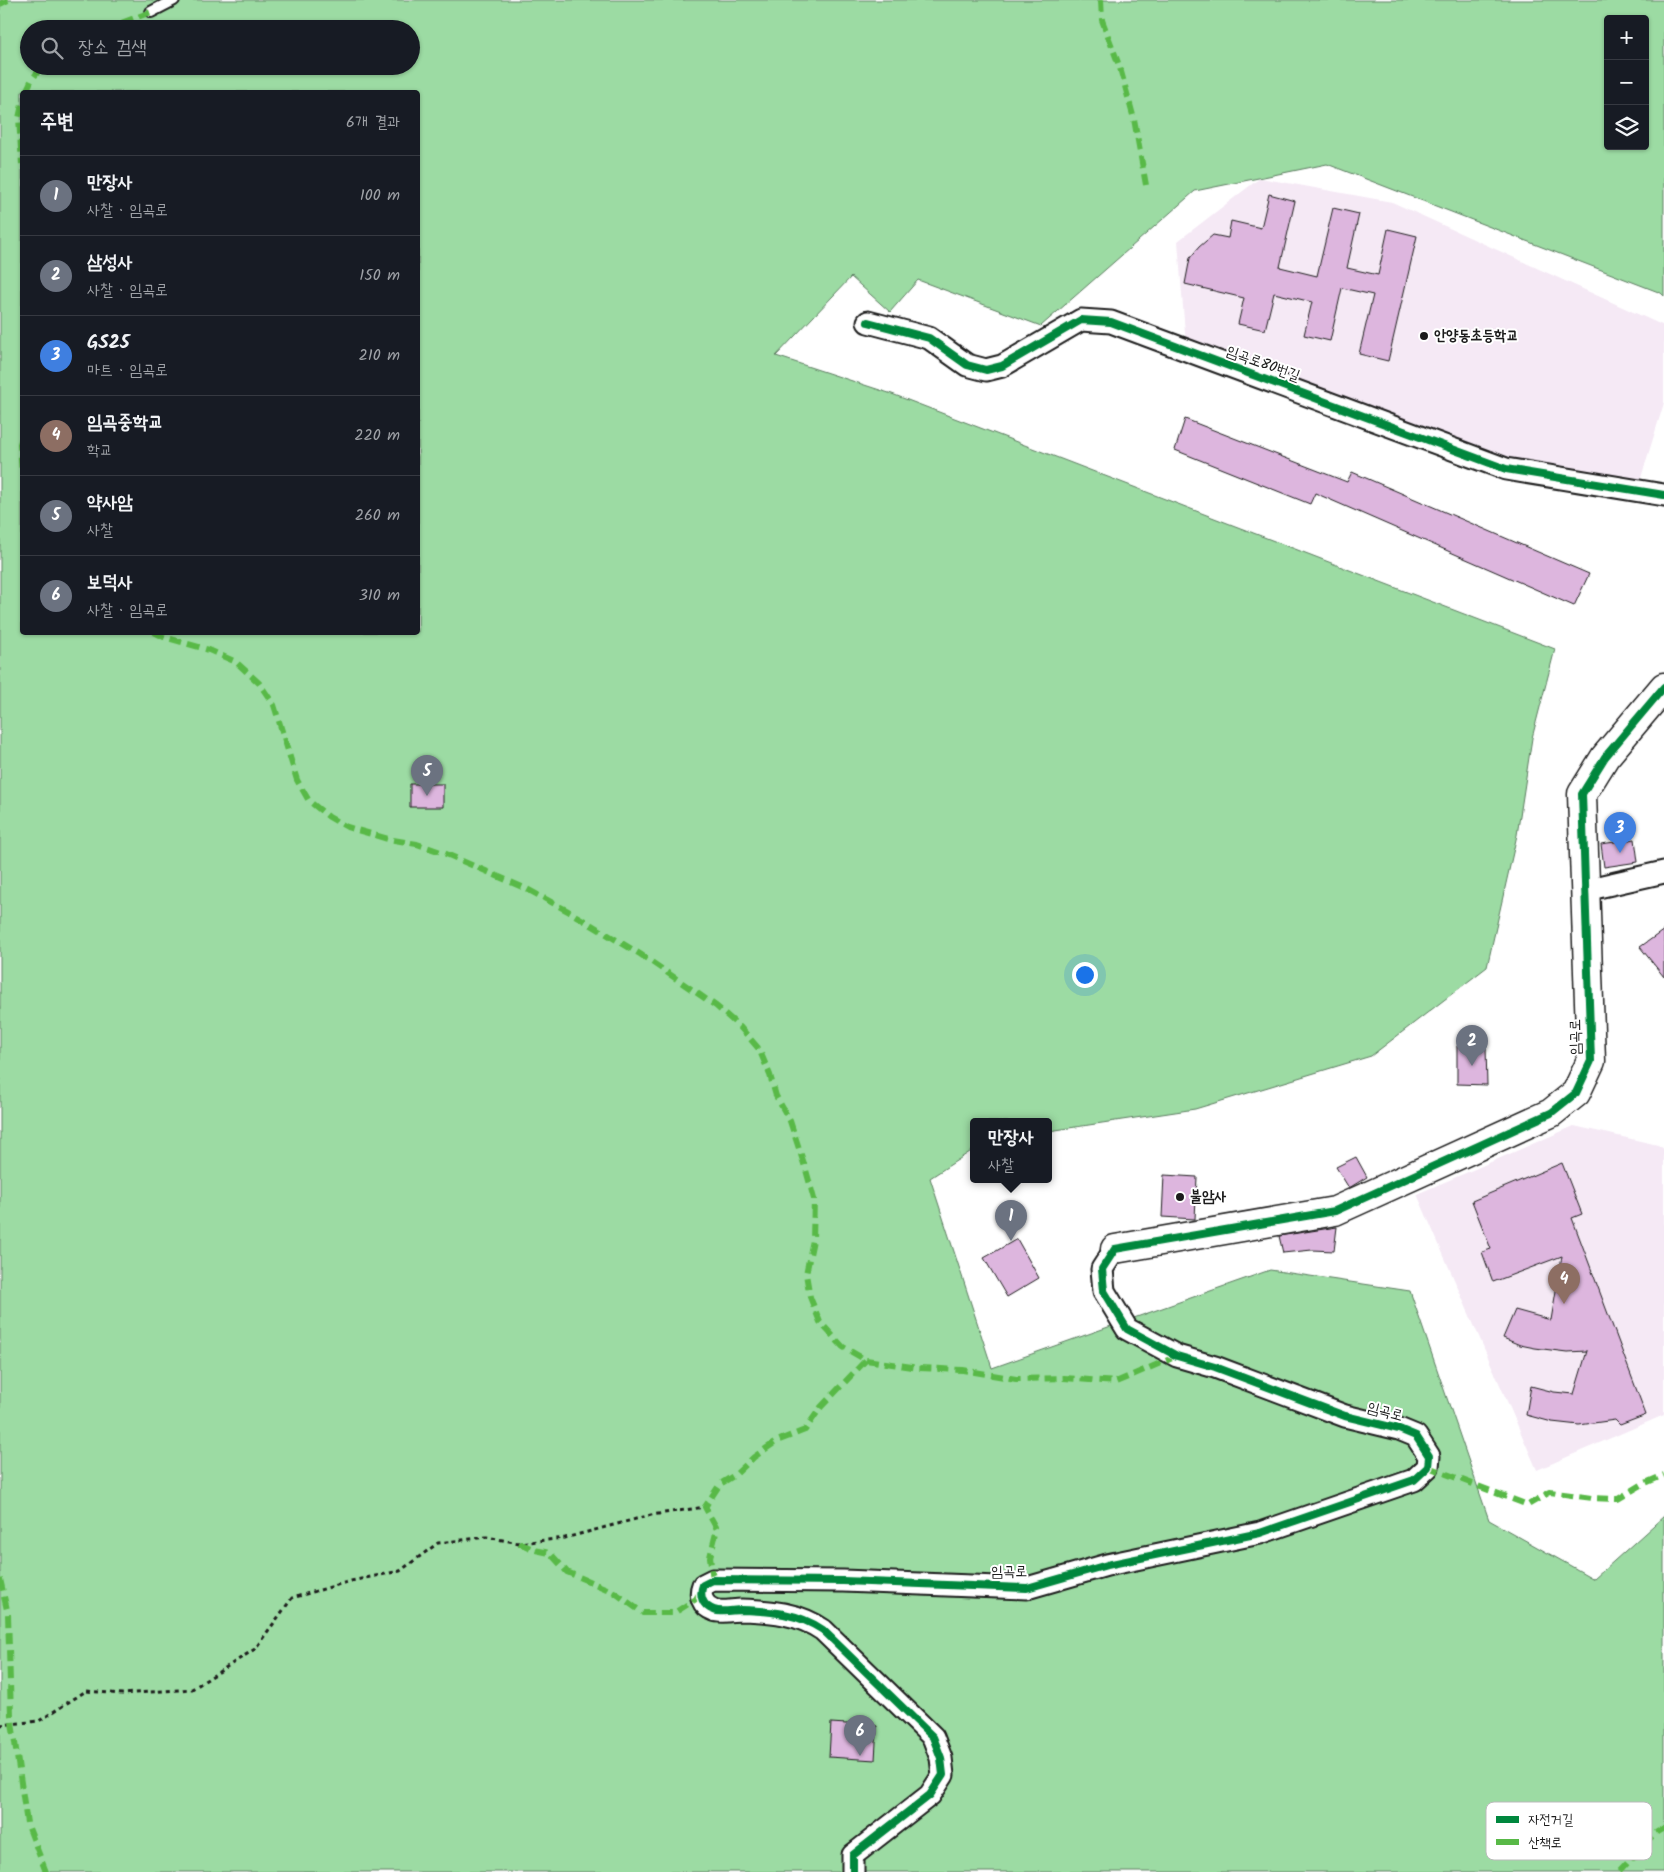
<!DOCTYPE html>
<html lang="ko">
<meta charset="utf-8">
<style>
:root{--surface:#171b24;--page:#20242c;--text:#f1f3f6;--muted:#9ea1a6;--line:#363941;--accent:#d93025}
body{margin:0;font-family:Kalam,"Poor Story",sans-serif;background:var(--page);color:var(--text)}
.controls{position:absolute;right:15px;top:15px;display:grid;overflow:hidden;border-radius:5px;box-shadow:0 1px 4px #0004}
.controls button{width:45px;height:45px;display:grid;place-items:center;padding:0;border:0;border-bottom:1px solid var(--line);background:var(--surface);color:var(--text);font:25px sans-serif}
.you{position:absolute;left:1084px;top:974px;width:18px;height:18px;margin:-12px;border:4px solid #fff;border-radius:50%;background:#1a73e8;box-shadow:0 0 0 8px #1a73e833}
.badge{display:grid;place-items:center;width:32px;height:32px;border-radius:50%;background:var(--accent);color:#fff;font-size:16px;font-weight:700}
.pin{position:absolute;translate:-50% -41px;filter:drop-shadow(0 1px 2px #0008)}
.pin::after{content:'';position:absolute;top:26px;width:18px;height:15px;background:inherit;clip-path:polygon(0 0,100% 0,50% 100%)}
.popup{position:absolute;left:970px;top:1118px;width:82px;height:65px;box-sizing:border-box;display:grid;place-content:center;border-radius:5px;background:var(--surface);filter:drop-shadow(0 1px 4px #0005);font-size:16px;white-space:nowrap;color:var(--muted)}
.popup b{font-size:19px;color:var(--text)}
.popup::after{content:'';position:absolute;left:50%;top:100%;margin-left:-10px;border:10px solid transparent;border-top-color:var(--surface)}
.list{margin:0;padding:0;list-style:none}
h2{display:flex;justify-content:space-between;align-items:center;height:65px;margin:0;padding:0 20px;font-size:21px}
h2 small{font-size:16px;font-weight:400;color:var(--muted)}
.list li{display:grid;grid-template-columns:32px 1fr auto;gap:15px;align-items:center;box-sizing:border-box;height:80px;padding:0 20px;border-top:1px solid var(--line)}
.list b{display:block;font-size:19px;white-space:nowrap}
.list p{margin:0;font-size:16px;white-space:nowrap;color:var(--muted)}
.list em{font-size:16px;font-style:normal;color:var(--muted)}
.icon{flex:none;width:28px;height:28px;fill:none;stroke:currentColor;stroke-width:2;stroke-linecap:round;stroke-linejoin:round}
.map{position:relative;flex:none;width:1664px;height:1872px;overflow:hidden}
.search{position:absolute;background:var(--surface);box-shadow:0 1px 4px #0004;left:20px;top:20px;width:400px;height:55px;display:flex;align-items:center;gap:12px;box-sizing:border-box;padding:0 18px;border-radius:28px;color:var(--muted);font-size:19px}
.panel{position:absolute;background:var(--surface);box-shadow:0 1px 4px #0004;left:20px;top:90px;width:400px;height:545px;border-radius:5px}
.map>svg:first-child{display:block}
.built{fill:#f5e9f5}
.green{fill:#9cdba3;stroke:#5c7c60;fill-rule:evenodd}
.building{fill:#ddb6de;stroke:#1c1c1c}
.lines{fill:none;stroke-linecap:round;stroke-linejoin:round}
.lane-casing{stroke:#1c1c1c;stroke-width:14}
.street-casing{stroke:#1c1c1c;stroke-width:25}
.secondary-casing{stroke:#1c1c1c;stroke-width:31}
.path{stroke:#1c1c1c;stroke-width:3;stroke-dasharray:4 4;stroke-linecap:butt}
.lane{stroke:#fff;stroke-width:10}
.street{stroke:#fff;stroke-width:21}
.secondary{stroke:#fff;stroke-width:28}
.quiet{stroke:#58b947;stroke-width:6;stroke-dasharray:12 6;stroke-linecap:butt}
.cycleway-casing{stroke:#fff;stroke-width:11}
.cycleway{stroke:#00873e;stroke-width:8}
.poi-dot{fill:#1c1c1c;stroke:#fff;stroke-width:2}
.labels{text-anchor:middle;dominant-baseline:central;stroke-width:4;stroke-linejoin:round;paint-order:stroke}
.poi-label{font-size:15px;font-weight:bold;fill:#1c1c1c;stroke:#fff;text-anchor:start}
.street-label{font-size:15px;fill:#1c1c1c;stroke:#fff}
.key{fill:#fff;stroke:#bbb;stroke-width:1}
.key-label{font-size:14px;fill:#1c1c1c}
</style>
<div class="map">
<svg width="1664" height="1872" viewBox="0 0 1664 1872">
<rect width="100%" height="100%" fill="#fff"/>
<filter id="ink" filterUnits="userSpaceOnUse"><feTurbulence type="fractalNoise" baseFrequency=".02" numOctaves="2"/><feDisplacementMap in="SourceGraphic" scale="10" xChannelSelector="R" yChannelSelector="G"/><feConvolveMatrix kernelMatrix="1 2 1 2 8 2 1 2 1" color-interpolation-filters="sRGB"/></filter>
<g filter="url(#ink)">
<path class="built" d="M1260 178 1392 202 1664 326V403L1640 481 1502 465 1186 347 1178 241Z
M1574 1126 1658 1145 1664 1149V1415L1537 1470 1417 1194Z"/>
<path class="green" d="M0 0H1664V296L1661 293 1327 164 1195 191 1041 326 918 280 890 312 851 277 776 356 892 394 1555 649 1532 738 1517 835 1487 967 1371 1056 1195 1109 1049 1131 1048 1122H974L973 1150 930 1178 992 1368 1270 1270 1410 1291 1489 1520 1594 1579 1664 1516V1872H0ZM1608 19H1645V146H1608ZM29 29H411V66H29ZM22 92H418V632H22Z"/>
<path class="building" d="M1269 194 1295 201 1280 267 1317 276 1333 208 1359 214 1347 268 1378 275 1388 229 1417 236 1388 361 1359 354 1373 295 1342 288 1330 341 1304 335 1312 302 1274 293 1265 330 1238 324 1244 298 1185 284 1190 258 1199 247 1213 235 1228 238 1231 221 1261 228Z
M1185 419 1347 482 1352 472 1589 574 1574 606 1315 493 1310 504 1175 450Z
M410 784H443V807H410Z
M1635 839 1638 862 1604 867 1601 844Z
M1664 930V977L1640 947Z
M1457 1046 1486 1048 1487 1085 1457 1084Z
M1356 1157 1367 1177 1349 1188 1336 1167Z
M1562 1163 1582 1214 1572 1218 1646 1415 1620 1425 1615 1420 1579 1425 1552 1422 1526 1415 1531 1386 1554 1392 1574 1394 1587 1351 1567 1352 1535 1348 1520 1345 1503 1338 1515 1310 1551 1320 1562 1256 1493 1282 1482 1252 1491 1249 1472 1201Z
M1164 1175 1197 1177 1195 1219 1162 1217Z
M1337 1227 1334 1251 1312 1250 1283 1253 1279 1236Z
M1017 1239 1039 1278 1007 1297 984 1258Z
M831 1723 877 1726 875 1760 829 1757Z"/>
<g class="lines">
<defs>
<path id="lane" d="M151 12 174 0"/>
<path id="street" d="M868 322 929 338 967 365 986 370 1002 366 1081 320 1111 322 1506 469 1664 495
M1585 890 1664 872
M853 1872V1855L930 1795 943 1775 941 1758 933 1737 823 1630C798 1613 771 1611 741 1610 733 1610 721 1613 714 1610 702 1606 699 1595 703 1585L713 1580 843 1581 1027 1588 1107 1565 1260 1533 1414 1480 1428 1467 1429 1456 1416 1436 1399 1429 1345 1416 1215 1367 1177 1356 1127 1329 1104 1291 1102 1269 1115 1249"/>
<path id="secondary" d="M1115 1249 1335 1211 1551 1113 1576 1093 1591 1061 1582 794 1605 757 1664 687"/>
</defs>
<use href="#lane" class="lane-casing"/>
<use href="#street" class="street-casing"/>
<use href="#secondary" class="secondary-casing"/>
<path class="path" d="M0 1725 39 1721 86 1691 122 1694 192 1689 255 1649 292 1598 351 1581 400 1571 438 1543 487 1537 519 1543 565 1538 651 1515 705 1507"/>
<use href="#lane" class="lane"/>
<use href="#street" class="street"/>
<use href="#secondary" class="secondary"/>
<path class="quiet" d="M1101 0 1102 20 1120 68 1134 119 1146 185
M0 4 8 0
M105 29 151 12
M26 92 31 81 42 66
M22 105 19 118 22 164
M22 438 20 444 22 473
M154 632 164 637 209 650 236 662 259 683 274 705 297 780 309 801 329 817 347 827 388 839 417 844 444 853 527 889 568 911 640 954 716 1006 740 1027 759 1049 770 1075 776 1096 790 1121 806 1170 814 1199 813 1240 806 1274 810 1297 820 1322 843 1347 866 1360 821 1407 805 1430 777 1441 754 1457 735 1475 720 1484 705 1507 717 1529 710 1557 713 1580
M866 1360 918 1368 963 1370 1016 1379 1064 1378 1116 1382 1177 1356
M1428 1467 1528 1505 1550 1492 1592 1498 1618 1499 1643 1484 1664 1475
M519 1543 535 1550 550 1553 567 1572 614 1592 643 1613H674L696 1599 700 1592
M0 1579 8 1614 11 1716 27 1823 46 1872
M1619 1872 1657 1832 1664 1828"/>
<defs>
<path id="cycleway" d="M868 322 929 338 967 365 986 370 1002 366 1081 320 1111 322 1506 469 1664 495
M853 1872V1855L930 1795 943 1775 941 1758 933 1737 823 1630C798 1613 771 1611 741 1610 733 1610 721 1613 714 1610 702 1606 699 1595 703 1585L713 1580 843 1581 1027 1588 1107 1565 1260 1533 1414 1480 1428 1467 1429 1456 1416 1436 1399 1429 1345 1416 1215 1367 1177 1356 1127 1329 1104 1291 1102 1269 1115 1249 1335 1211 1551 1113 1576 1093 1591 1061 1582 794 1605 757 1664 687"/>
</defs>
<use href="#cycleway" class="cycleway-casing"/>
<use href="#cycleway" class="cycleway"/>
</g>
</g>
<g class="poi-dot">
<circle cx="1424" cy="336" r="5"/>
<circle cx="1180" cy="1197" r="5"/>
</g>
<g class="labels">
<g class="poi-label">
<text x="1434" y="336">안양동초등학교</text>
<text x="1190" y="1197">불암사</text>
</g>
<g class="street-label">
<text transform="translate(1263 364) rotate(20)">임곡로80번길</text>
<text transform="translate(1576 1037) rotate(-91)">임곡로</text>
<text transform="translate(1385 1412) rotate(15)">임곡로</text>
<text x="1009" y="1572">임곡로</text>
</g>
</g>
<rect x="1486" y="1802" width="166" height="58" rx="8" class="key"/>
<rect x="1496" y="1816" width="23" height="7" fill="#00873e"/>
<rect x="1496" y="1839" width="23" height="6" fill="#58b947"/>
<g class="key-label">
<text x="1528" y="1824">자전거길</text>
<text x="1528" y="1847">산책로</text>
</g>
</svg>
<div class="controls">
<button>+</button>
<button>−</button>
<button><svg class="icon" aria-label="layers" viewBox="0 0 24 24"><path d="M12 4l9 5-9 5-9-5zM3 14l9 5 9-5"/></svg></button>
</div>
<div class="you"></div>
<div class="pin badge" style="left:1011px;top:1241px;background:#6b7280">1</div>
<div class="popup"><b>만장사</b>사찰</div>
<div class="pin badge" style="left:1472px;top:1066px;background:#6b7280">2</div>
<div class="pin badge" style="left:1620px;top:853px;background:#3f7fe0">3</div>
<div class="pin badge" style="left:1564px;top:1304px;background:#8d6e63">4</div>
<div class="pin badge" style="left:427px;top:796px;background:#6b7280">5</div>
<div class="pin badge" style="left:860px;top:1756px;background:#6b7280">6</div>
<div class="search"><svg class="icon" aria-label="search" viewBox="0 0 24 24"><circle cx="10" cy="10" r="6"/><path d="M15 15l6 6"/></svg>장소 검색</div>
<section class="panel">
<h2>주변<small>6개 결과</small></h2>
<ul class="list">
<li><span class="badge" style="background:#6b7280">1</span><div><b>만장사</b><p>사찰 · 임곡로</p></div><em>100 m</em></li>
<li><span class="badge" style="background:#6b7280">2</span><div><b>삼성사</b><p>사찰 · 임곡로</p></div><em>150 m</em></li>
<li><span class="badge" style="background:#3f7fe0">3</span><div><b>GS25</b><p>마트 · 임곡로</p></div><em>210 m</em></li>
<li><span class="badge" style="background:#8d6e63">4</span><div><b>임곡중학교</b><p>학교</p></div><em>220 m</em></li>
<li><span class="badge" style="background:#6b7280">5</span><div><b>약사암</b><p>사찰</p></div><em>260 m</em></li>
<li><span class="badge" style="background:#6b7280">6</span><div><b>보덕사</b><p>사찰 · 임곡로</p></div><em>310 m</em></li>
</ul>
</section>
</div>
